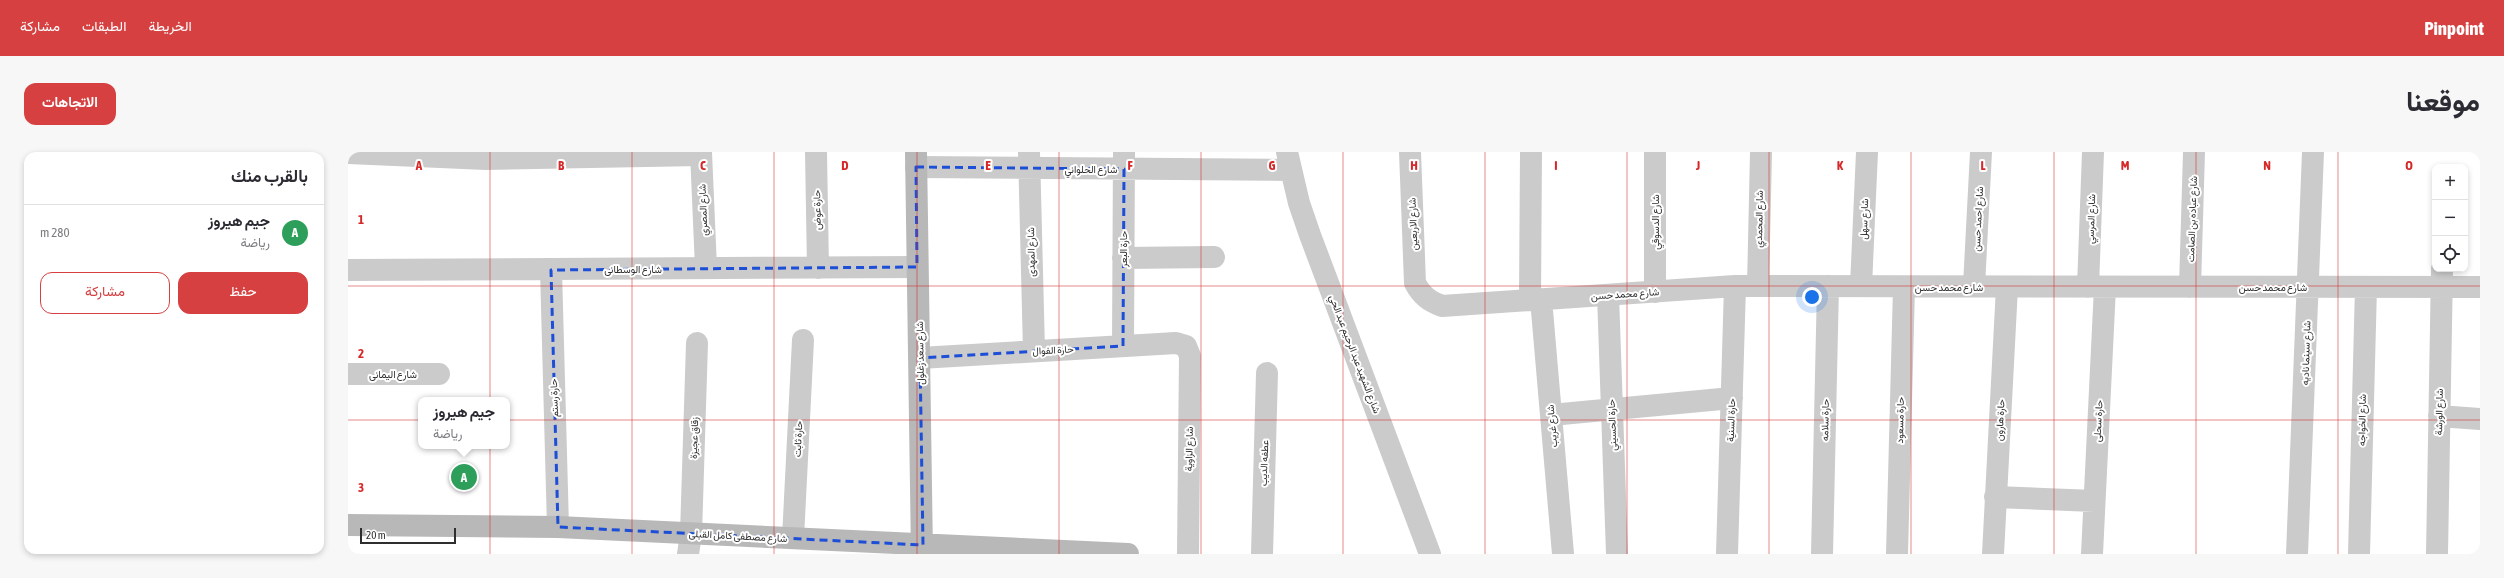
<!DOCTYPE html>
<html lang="ar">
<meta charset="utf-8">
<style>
:root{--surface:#fff;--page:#f7f7f7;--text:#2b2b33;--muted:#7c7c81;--line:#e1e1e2;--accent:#d64041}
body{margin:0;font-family:"Asap Condensed",Vazirmatn,sans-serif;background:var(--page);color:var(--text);direction:rtl}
.controls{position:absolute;right:12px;top:12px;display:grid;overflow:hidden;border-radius:8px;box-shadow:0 2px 6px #0003}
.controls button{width:36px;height:36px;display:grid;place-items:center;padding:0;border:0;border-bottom:1px solid var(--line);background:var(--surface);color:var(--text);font:20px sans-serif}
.scale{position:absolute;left:12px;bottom:10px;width:96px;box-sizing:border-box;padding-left:4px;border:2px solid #2e2e2e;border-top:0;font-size:11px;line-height:14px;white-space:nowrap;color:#2e2e2e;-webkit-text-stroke:3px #fff;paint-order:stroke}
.you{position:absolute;left:1464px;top:145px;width:14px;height:14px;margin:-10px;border:3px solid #fff;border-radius:50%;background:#1a73e8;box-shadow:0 0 0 6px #1a73e833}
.badge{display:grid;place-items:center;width:26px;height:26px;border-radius:50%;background:var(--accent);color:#fff;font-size:13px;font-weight:700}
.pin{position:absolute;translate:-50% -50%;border:2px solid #fff;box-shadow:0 1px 4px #0006}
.popup{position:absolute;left:70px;top:245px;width:92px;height:52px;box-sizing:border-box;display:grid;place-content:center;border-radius:8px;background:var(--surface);filter:drop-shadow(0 1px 3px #0005);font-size:13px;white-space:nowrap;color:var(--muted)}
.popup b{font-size:15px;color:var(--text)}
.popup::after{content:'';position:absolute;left:50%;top:100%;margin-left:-8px;border:8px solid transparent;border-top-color:var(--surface)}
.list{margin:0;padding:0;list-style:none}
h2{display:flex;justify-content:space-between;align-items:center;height:52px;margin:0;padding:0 16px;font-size:17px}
h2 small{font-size:13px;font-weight:400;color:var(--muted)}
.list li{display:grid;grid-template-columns:26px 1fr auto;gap:12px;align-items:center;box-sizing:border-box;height:56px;padding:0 16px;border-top:1px solid var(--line)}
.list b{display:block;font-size:15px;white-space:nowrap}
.list p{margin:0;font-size:13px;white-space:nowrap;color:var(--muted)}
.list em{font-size:13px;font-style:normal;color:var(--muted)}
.actions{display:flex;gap:8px;padding:12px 16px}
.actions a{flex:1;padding:9px 0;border:1px solid var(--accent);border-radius:12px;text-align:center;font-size:14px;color:var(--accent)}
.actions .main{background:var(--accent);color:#fff}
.icon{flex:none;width:22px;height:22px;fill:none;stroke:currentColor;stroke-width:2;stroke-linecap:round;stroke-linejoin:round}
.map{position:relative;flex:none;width:2132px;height:402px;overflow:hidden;direction:ltr;border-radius:12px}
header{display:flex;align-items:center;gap:24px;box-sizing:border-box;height:56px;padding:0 20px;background:var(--accent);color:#fff}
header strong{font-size:19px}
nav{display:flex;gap:22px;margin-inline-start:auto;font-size:14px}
.intro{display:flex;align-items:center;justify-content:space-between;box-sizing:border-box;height:96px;padding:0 24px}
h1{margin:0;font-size:28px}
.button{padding:10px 18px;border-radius:12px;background:var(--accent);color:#fff;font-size:14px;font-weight:700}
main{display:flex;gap:24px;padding:0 24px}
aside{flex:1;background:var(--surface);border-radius:12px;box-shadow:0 2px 6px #0003}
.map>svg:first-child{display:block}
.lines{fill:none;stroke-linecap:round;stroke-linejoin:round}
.street{stroke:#cbcbcb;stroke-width:22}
.secondary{stroke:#b8b8b8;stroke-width:22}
.marked{fill:none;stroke:#1d4ed8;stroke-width:3;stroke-dasharray:8 5;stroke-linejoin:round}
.grid{fill:none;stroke:#d62828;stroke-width:1;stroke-opacity:0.55}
.labels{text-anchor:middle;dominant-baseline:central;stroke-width:4;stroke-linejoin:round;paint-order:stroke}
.street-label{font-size:10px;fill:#2e2e2e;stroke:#fff}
.grid-label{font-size:13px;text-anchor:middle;font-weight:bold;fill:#d62828;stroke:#fff;stroke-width:4;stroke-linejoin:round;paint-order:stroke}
</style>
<header>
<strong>Pinpoint</strong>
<nav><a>الخريطة</a><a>الطبقات</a><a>مشاركة</a></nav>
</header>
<div class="intro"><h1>موقعنا</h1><a class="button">الاتجاهات</a></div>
<main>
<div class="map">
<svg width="2132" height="402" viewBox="0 0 2132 402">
<rect width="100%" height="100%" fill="#fff"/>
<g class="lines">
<path class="street" d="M353 0 358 116
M468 0 470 116
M681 0 686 199
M939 0 951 51 962 83 1082 402
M1062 0 1067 131C1074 144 1081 149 1094 154L1387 134 2132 135
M1307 0V140
M0 1 138 7 353 3
M568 15 942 18
M775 106 866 105
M0 118 569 115
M203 118 210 375
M1410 134 1413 0
M1513 134 1519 0
M1626 134 1633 0
M1740 135 1745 0
M1842 135 1846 0
M1260 143 1269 402
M1182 147 1183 0
M1193 147 1215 402
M775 194 776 0
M572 206 828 191 838 194 842 204 840 402
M0 222H91
M1203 263 1384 246
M2091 264 2132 267
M1647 345 1746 349
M445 386 455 188
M340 402 343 382 349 191
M914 402 919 221
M1379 402 1387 134
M1474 402 1480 134
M1549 402 1556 135
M1645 402 1659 135
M1744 402 1757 135
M1949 402 1965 0
M2011 402 2018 135
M2089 402 2094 117"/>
<path class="secondary" d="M568 0 574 402
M0 373 210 375 780 402"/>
</g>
<path class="marked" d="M568 15 776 17 775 194 572 206 575 393 210 375 203 118 569 115Z"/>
<path class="grid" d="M142 0V402M284 0V402M426 0V402M569 0V402M711 0V402M853 0V402M995 0V402M1137 0V402M1279 0V402M1421 0V402M1563 0V402M1706 0V402M1848 0V402M1990 0V402M0 134H2132M0 268H2132"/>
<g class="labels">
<g class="street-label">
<text x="743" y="17">شارع الحلواني</text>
<text transform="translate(355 58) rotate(-92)">شارع المصري</text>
<text transform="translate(469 58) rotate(-91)">حارة عوض</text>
<text transform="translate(1411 67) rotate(-89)">شارع المحمدي</text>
<text transform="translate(1516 67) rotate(-88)">شارع سهل</text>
<text transform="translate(1630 67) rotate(-87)">شارع احمد حسن</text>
<text transform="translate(1743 67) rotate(-88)">شارع المرسي</text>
<text transform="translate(1844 67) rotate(-88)">شارع عباده بن الصامت</text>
<text transform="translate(1307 70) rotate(-90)">شارع الدسوقي</text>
<text transform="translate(1065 72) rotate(-92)">شارع الاربعين</text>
<text transform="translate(775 97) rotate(-90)">حارة البعر</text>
<text transform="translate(683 100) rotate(-91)">شارع المهدى</text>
<text x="285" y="117">شارع الوسطانى</text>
<text x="1601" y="135">شارع محمد حسن</text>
<text x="1925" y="135">شارع محمد حسن</text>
<text transform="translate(1277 142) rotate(-4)">شارع محمد حسن</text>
<text transform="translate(705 198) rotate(-3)">حارة الفوال</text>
<text transform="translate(572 201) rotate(-91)">شارع سعد زغلول</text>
<text transform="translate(1958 201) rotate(-88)">شارع سينما ناديه</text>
<text transform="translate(1007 202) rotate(69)">شارع الشهيد عبد الرحيم عبد الحي</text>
<text x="45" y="222">شارع اليمانى</text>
<text transform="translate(206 246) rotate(-92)">حارة رستم</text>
<text transform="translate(2091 260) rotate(-89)">شارع الورشة</text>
<text transform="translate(1383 268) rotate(-88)">حارة السنية</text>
<text transform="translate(1477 268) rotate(-89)">حارة سلامه</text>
<text transform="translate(1552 268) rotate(-89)">حارة مسعود</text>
<text transform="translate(1652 268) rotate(-87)">حارة هارون</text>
<text transform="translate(2014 268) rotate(-89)">شارع الخواجه</text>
<text transform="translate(1750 269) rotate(-87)">حارة سحلى</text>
<text transform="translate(1264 273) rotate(-92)">حارة الحسيني</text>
<text transform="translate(1204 274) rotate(-95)">شارع غريب</text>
<text transform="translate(346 286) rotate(-88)">زقاق عجيزة</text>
<text transform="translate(450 287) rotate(-87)">حارة ثابت</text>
<text transform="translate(841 297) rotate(-89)">شارع الزاوية</text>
<text transform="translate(916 311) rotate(-88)">عطفه الديب</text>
<text transform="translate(390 384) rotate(3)">شارع مصطفى كامل القبلى</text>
</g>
</g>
<g class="grid-label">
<text x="71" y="18">A</text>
<text x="213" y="18">B</text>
<text x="355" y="18">C</text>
<text x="497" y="18">D</text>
<text x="640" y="18">E</text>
<text x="782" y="18">F</text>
<text x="924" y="18">G</text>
<text x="1066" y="18">H</text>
<text x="1208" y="18">I</text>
<text x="1350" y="18">J</text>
<text x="1492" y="18">K</text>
<text x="1635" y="18">L</text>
<text x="1777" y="18">M</text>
<text x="1919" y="18">N</text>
<text x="2061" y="18">O</text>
<text x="13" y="72">1</text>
<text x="13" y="206">2</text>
<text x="13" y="340">3</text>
</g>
</svg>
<div class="controls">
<button>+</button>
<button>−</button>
<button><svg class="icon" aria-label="locate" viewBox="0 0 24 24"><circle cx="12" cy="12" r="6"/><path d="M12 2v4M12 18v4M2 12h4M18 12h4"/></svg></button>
</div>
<div class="scale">20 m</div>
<div class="you"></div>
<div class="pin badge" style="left:116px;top:325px;background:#2e9e5b">A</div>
<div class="popup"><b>جيم هيروز</b>رياضة</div>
</div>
<aside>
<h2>بالقرب منك<small></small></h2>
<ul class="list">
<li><span class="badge" style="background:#2e9e5b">A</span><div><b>جيم هيروز</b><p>رياضة</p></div><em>280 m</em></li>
</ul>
<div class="actions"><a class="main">حفظ</a><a>مشاركة</a></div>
</aside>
</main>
